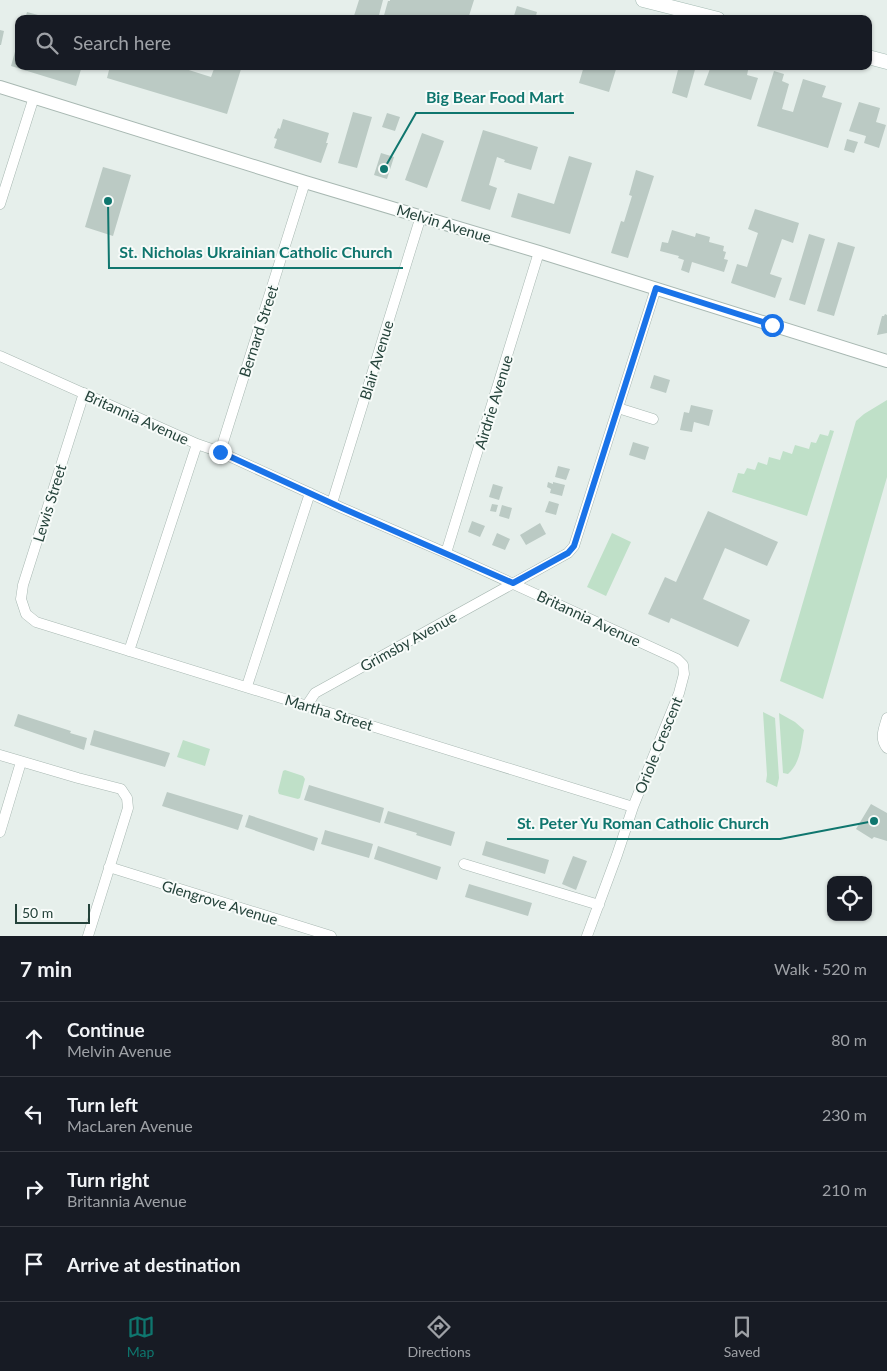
<!DOCTYPE html>
<meta charset="utf-8">
<style>
:root{--surface:#171b24;--page:#242831;--text:#f1f3f6;--muted:#9ea1a6;--line:#363941;--accent:#0f766e}
body{margin:0;font-family:Lato,sans-serif;background:var(--page);color:var(--text)}
.controls{position:absolute;right:15px;bottom:15px;display:grid;overflow:hidden;border-radius:10px;box-shadow:0 1px 4px #0004}
.controls button{width:45px;height:45px;display:grid;place-items:center;padding:0;border:0;border-bottom:1px solid var(--line);background:var(--surface);color:var(--text);font:25px sans-serif}
.scale{position:absolute;left:15px;bottom:12px;width:75px;box-sizing:border-box;padding-left:5px;border:2px solid #24423a;border-top:0;font-size:14px;line-height:18px;white-space:nowrap;color:#24423a;-webkit-text-stroke:4px #f7fbf9;paint-order:stroke}
.stop{position:absolute;width:15px;height:15px;margin:-11px;border:4px solid #1a73e8;border-radius:50%;background:#fff}
.stop.end{background:#1a73e8;border-color:#fff;box-shadow:0 1px 5px #0008}
.list{margin:0;padding:0;list-style:none}
h2{display:flex;justify-content:space-between;align-items:center;height:65px;margin:0;padding:0 20px;font-size:21px}
h2 small{font-size:16px;font-weight:400;color:var(--muted)}
.list li{display:grid;grid-template-columns:32px 1fr auto;gap:15px;align-items:center;box-sizing:border-box;height:75px;padding:0 20px;border-top:1px solid var(--line)}
.list b{display:block;font-size:19px;white-space:nowrap}
.list p{margin:0;font-size:16px;white-space:nowrap;color:var(--muted)}
.list em{font-size:16px;font-style:normal;color:var(--muted)}
.icon{flex:none;width:28px;height:28px;fill:none;stroke:currentColor;stroke-width:2;stroke-linecap:round;stroke-linejoin:round}
.map{position:relative;flex:none;width:887px;height:936px;overflow:hidden}
.search{position:absolute;background:var(--surface);box-shadow:0 1px 4px #0004;left:15px;right:15px;top:15px;height:55px;display:flex;align-items:center;gap:12px;box-sizing:border-box;padding:0 18px;border-radius:10px;color:var(--muted);font-size:19px}
.sheet{height:365px;background:var(--surface)}
nav{display:flex;justify-content:space-around;align-items:center;box-sizing:border-box;height:70px;border-top:1px solid var(--line);background:var(--surface);font-size:14px;color:var(--muted)}
nav a{display:grid;justify-items:center;gap:2px}
nav .on{color:var(--accent)}
.map>svg:first-child{display:block}
.green{fill:#bfe0c8}
.building{fill:#bbcac4}
.lines{fill:none;stroke-linecap:round;stroke-linejoin:round}
.minor-casing{stroke:#a8b8b2;stroke-width:11}
.tertiary-casing{stroke:#a8b8b2;stroke-width:14}
.secondary-casing{stroke:#a4bbb3;stroke-width:15}
.minor{stroke:#fff;stroke-width:10}
.tertiary{stroke:#fff;stroke-width:12}
.secondary{stroke:#fff;stroke-width:14}
.route{stroke:#1a73e8;stroke-width:6}
.labels{text-anchor:middle;dominant-baseline:central;stroke-width:4;stroke-linejoin:round;paint-order:stroke}
.street-label{font-size:15px;fill:#24423a;stroke:#f7fbf9}
.leader{fill:none;stroke:#0f766e;stroke-width:2}
.callout-dot{fill:#0f766e;stroke:#f7fbf9;stroke-width:2}
.callout-label{font-size:16px;text-anchor:middle;font-weight:bold;fill:#0f766e;stroke:#f7fbf9;stroke-width:4;stroke-linejoin:round;paint-order:stroke}
</style>
<div class="map">
<svg width="887" height="936" viewBox="0 0 887 936">
<rect width="100%" height="100%" fill="#e6efeb"/>
<path class="green" d="M887 400V477L823 699 780 681 856 421 864 414Z
M830 430 834 431 807 516 732 492 738 473 744 474 747 468 755 470 758 462 767 465 769 457 780 460 783 451 792 454 795 445 809 449 811 442 816 443 820 434 828 436Z
M612 533 631 542 606 596 587 587Z
M763 712 775 718 779 778 777 787 766 782 767 775Z
M779 713 795 722 804 730C801 746 801 762 788 774L783 773Z
M183 740 210 749 205 766 177 757Z
M285 770 303 776 305 779 300 798 298 799 279 794 278 791 283 771Z"/>
<path class="building" d="M359 0H383L378 19H353Z
M390 0H474L468 19H383L388 1H390Z
M517 6 537 12 535 19H513Z
M27 12 49 18V19H25Z
M0 30 4 31 1 45H0Z
M18 41 19 66H82L76 86 11 66Z
M110 66H176L211 77 215 66H242L227 114 107 78Z
M584 66H617L609 92 579 83Z
M679 66H696L687 98 672 93Z
M711 66H749L747 75 758 78 751 100 704 85Z
M774 71 784 74 782 81 789 84 782 109 793 112 803 79 826 86 822 97 842 103 828 148 757 126Z
M859 102 880 108 876 122 886 125 879 148 864 143 866 136 849 131Z
M353 112 372 117 357 168 338 163Z
M387 113 400 117 395 131 382 127Z
M283 119 329 133 326 143H328L321 163 274 148 277 139 274 138 278 128 280 129Z
M483 130 538 147 531 170 504 162 505 160 497 157 489 185 497 188 490 210 461 201Z
M422 133 444 141 427 188 405 180Z
M847 139 858 142 854 153 844 150Z
M381 153 394 157 387 179 374 175Z
M569 156 592 163 570 234 511 217 518 193 554 204Z
M103 167 131 175 113 236 85 227Z
M636 170 654 176 628 258 611 253 621 221 624 222 632 196 629 195Z
M755 209 799 223 793 243 782 239 770 274 782 278 775 298 731 283 737 264 747 267 758 233 748 229Z
M672 230 695 237 696 233 710 237 709 242 724 246 723 251 726 252 724 259 728 260 724 272 692 262 689 273 681 270 684 260 678 258 679 256 660 251 662 242 668 243Z
M809 234 825 239 805 305 789 300Z
M838 242 855 247 834 316 817 311Z
M885 314 887 315V333L877 335 882 316H884Z
M654 375 670 380 666 393 650 388Z
M691 405 713 410 709 426 694 422 692 432 680 430 684 412 689 413Z
M633 442 649 447 645 460 629 455Z
M558 466 570 469 566 480 555 477Z
M548 482 553 484V482L565 485 562 496 550 493 551 489 547 487Z
M493 484 503 487 499 500 489 497Z
M549 501 559 504 556 515 545 512Z
M492 504 498 505 496 512 490 511Z
M502 505 512 508 509 519 499 516Z
M708 511 778 542 767 566 725 548 703 599 750 620 738 647 671 618 669 623 648 614 665 577 676 582Z
M472 521 485 526 480 537 468 532Z
M540 523 546 534 526 545 520 535Z
M497 533 510 539 505 550 492 545Z
M18 714 71 731 70 733 87 738 84 750 14 726Z
M94 730 170 753 165 767 90 745Z
M309 785 384 808 380 823 304 800Z
M167 792 243 815 238 830 162 806Z
M871 804 887 813V841L874 837 872 839 856 829Z
M388 811 455 832 451 846 416 835 417 833 384 823Z
M249 815 318 838 314 851 245 827Z
M325 830 373 844 369 858 321 844Z
M486 841 549 860 545 874 482 855Z
M378 846 441 867 437 880 374 859Z
M573 856 587 861 576 890 562 884Z
M469 884 532 903 528 916 465 897Z"/>
<g class="lines">
<defs>
<path id="minor" d="M0 204 34 97
M0 356 197 444 220 452 342 508 446 553 677 659 683 665 684 674 679 693 633 807 617 855 587 936
M84 393 23 585 21 599 26 614 36 622 633 807
M618 408 653 419
M220 452 305 182
M332 503 421 216
M446 553 539 252
M129 651 197 444
M247 686 310 493
M307 705 315 693 568 553 574 546 656 288
M887 718C884 729 879 738 887 748
M0 755 78 778 121 789 127 798 128 808 88 936
M0 832 21 762
M464 864 599 905
M109 867 331 936"/>
<path id="tertiary" d="M0 87 305 182 539 252 887 361"/>
<path id="secondary" d="M643 0 718 19
M868 57 887 62"/>
</defs>
<use href="#minor" class="minor-casing"/>
<use href="#tertiary" class="tertiary-casing"/>
<use href="#secondary" class="secondary-casing"/>
<use href="#minor" class="minor"/>
<use href="#tertiary" class="tertiary"/>
<use href="#secondary" class="secondary"/>
</g>
<g class="lines">
<path class="route" d="M220 452 342 508 513 583 568 553 574 546 656 288 772 325"/>
</g>
<g class="labels">
<g class="street-label">
<text transform="translate(444 223) rotate(17)">Melvin Avenue</text>
<text transform="translate(258 331) rotate(-72)">Bernard Street</text>
<text transform="translate(376 360) rotate(-73)">Blair Avenue</text>
<text transform="translate(493 402) rotate(-73)">Airdrie Avenue</text>
<text transform="translate(137 417) rotate(24)">Britannia Avenue</text>
<text transform="translate(49 503) rotate(-73)">Lewis Street</text>
<text transform="translate(589 618) rotate(25)">Britannia Avenue</text>
<text transform="translate(408 641) rotate(-29)">Grimsby Avenue</text>
<text transform="translate(329 712) rotate(17)">Martha Street</text>
<text transform="translate(658 745) rotate(-68)">Oriole Crescent</text>
<text transform="translate(220 902) rotate(17)">Glengrove Avenue</text>
</g>
</g>
<path class="leader" d="M384 169L416 113H574M108 201L109 268H403M874 821L780 839H507"/>
<g class="callout-dot">
<circle cx="384" cy="169" r="5"/>
<circle cx="108" cy="201" r="5"/>
<circle cx="874" cy="821" r="5"/>
</g>
<g class="callout-label">
<text x="495" y="103">Big Bear Food Mart</text>
<text x="256" y="258">St. Nicholas Ukrainian Catholic Church</text>
<text x="643" y="829">St. Peter Yu Roman Catholic Church</text>
</g>
</svg>
<div class="controls">
<button><svg class="icon" aria-label="locate" viewBox="0 0 24 24"><circle cx="12" cy="12" r="6"/><path d="M12 2v4M12 18v4M2 12h4M18 12h4"/></svg></button>
</div>
<div class="scale">50 m</div>
<div class="stop" style="left:772px;top:325px"></div>
<div class="stop end" style="left:220px;top:452px"></div>
<div class="search"><svg class="icon" aria-label="search" viewBox="0 0 24 24"><circle cx="10" cy="10" r="6"/><path d="M15 15l6 6"/></svg>Search here</div>
</div>
<section class="sheet">
<h2>7 min<small>Walk · 520 m</small></h2>
<ul class="list">
<li><svg class="icon" aria-label="ahead" viewBox="0 0 24 24"><path d="M12 20V5M6 11l6-6 6 6"/></svg><div><b>Continue</b><p>Melvin Avenue</p></div><em>80 m</em></li>
<li><svg class="icon" aria-label="left" viewBox="0 0 24 24"><path d="M17 20v-9H6M10 6l-5 5 5 5"/></svg><div><b>Turn left</b><p>MacLaren Avenue</p></div><em>230 m</em></li>
<li><svg class="icon" aria-label="right" viewBox="0 0 24 24"><path d="M7 20v-9h11M14 6l5 5-5 5"/></svg><div><b>Turn right</b><p>Britannia Avenue</p></div><em>210 m</em></li>
<li><svg class="icon" aria-label="arrive" viewBox="0 0 24 24"><path d="M6 21V4h12l-3 4 3 4H6"/></svg><div><b>Arrive at destination</b></div></li>
</ul>
</section>
<nav>
<a class="on"><svg class="icon" aria-label="map" viewBox="0 0 24 24"><path d="M3 6l6-2 6 2 6-2v14l-6 2-6-2-6 2zM9 4v14M15 6v14"/></svg>Map</a>
<a><svg class="icon" aria-label="directions" viewBox="0 0 24 24"><path d="M12 3l9 9-9 9-9-9zM9 14v-3h6M13 9l2 2-2 2"/></svg>Directions</a>
<a><svg class="icon" aria-label="saved" viewBox="0 0 24 24"><path d="M7 4h10v16l-5-4-5 4z"/></svg>Saved</a>
</nav>
